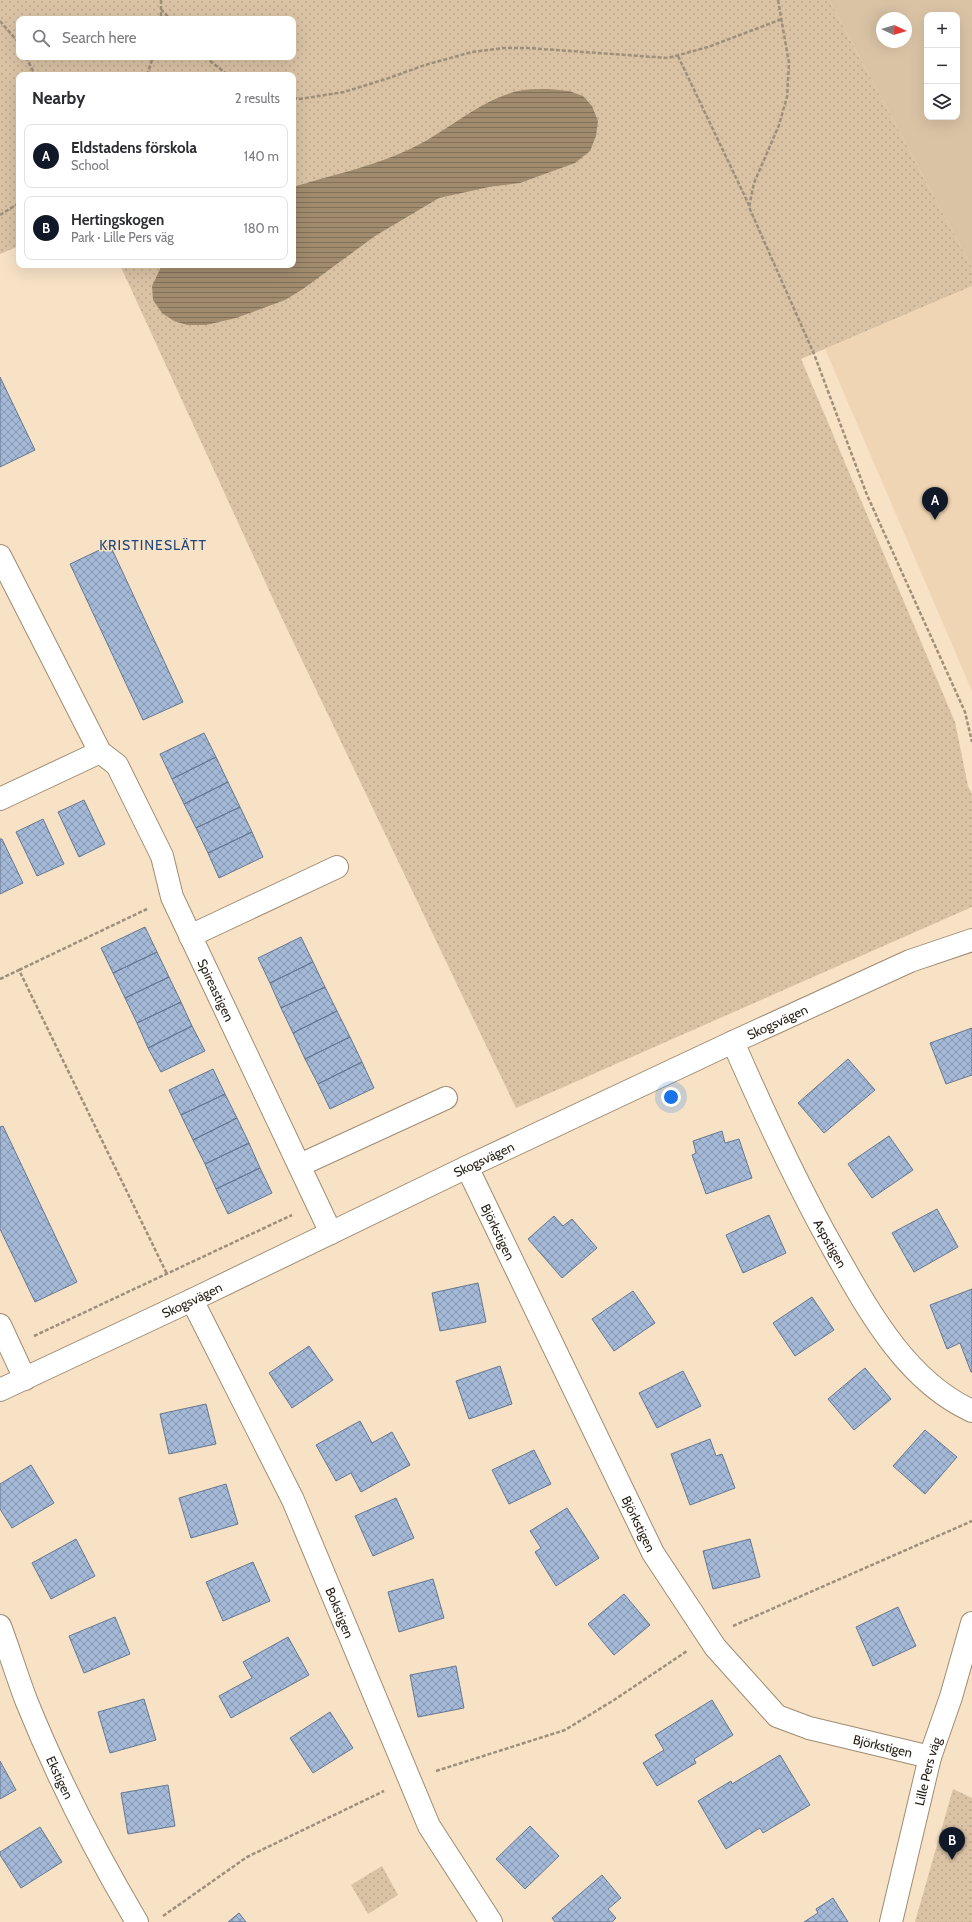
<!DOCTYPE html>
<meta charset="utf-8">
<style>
:root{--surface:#fff;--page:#f7f7f7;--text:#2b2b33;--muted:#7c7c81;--line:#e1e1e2;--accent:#111827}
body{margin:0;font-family:Cabin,sans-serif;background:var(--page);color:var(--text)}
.controls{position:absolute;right:12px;top:12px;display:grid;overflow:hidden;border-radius:8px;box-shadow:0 4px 16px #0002}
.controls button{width:36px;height:36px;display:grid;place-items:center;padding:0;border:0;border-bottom:1px solid var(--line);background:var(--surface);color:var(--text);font:20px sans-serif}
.compass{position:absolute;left:876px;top:12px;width:36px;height:36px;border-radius:50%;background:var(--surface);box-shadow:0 4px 16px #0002;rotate:94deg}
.you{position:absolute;left:671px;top:1097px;width:14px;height:14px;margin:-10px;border:3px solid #fff;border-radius:50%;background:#1a73e8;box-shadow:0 0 0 6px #1a73e833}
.badge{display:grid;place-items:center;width:26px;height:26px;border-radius:50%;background:var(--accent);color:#fff;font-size:13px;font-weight:700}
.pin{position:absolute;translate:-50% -33px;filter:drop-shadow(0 1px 2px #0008)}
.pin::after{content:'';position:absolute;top:21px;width:14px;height:12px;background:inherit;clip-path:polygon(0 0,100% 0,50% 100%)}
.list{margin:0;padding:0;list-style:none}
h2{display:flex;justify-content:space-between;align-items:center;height:52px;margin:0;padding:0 16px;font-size:17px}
h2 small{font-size:13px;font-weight:400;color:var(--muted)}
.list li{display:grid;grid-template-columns:26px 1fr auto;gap:12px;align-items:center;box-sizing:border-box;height:64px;margin:0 8px 8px;padding:0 8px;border:1px solid var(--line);border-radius:8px}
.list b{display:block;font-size:15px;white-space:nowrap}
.list p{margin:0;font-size:13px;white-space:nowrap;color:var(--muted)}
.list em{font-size:13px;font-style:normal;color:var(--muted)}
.icon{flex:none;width:22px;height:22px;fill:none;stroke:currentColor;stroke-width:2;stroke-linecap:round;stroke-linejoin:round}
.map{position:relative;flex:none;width:972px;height:1922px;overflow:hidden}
.search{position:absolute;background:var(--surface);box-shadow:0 4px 16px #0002;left:16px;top:16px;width:280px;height:44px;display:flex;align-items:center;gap:10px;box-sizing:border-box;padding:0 14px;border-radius:8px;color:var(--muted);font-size:15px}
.panel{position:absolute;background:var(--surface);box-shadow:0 4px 16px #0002;left:16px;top:72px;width:280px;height:196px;border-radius:8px}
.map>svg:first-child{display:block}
.built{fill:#efd5b3}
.green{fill:#dac3a5;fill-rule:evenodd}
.park{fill:url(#park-dots);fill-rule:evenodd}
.water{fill:url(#water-rules)}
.building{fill:url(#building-cross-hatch);stroke:#667790}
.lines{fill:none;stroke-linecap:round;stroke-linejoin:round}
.minor-casing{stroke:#9f8c72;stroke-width:24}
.path{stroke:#9e8f7a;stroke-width:2.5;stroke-dasharray:4 2;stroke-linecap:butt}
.minor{stroke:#fff;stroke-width:22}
.labels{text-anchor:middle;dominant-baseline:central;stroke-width:3;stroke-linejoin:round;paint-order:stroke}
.street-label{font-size:13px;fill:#241d13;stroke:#f7e2c6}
.neighbourhood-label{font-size:14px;letter-spacing:1px;fill:#1f457a;stroke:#f7e2c6}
</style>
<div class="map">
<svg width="972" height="1922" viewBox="0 0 972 1922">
<defs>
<pattern id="park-dots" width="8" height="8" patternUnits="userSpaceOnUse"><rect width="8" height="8" fill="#dac3a5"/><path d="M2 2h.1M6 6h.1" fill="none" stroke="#bba78d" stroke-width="1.8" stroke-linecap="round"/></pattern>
<pattern id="water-rules" width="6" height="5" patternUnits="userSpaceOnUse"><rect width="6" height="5" fill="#a08b6e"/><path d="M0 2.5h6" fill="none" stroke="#827159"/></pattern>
<pattern id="building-cross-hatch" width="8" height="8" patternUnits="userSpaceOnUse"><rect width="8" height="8" fill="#a4b9d7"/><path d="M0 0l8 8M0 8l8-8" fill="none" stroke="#8596ad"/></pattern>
</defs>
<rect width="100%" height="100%" fill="#f7e2c6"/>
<path class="built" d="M972 286V691L825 349Z"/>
<path class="green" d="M829 0H972V268ZM927 15H957V117H927ZM882 18H906V42H882Z"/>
<path class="park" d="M0 0H829L972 268V286L801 359 955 722 968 786 972 794V907L516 1108 279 612 120 265H293V75H19V246L0 254ZM19 19H293V57H19Z
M953 1789 972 1798V1922H915Z
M382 1866 398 1895 368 1914 351 1885Z"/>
<path class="water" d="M548 89 569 91 583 96 592 106 598 121 596 136 590 151 575 163 520 183 489 187 439 198 375 236 303 289 285 300 236 318 206 325H187L174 321 162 313 153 300 152 286 162 265H293V187C332 175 371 167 408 150 446 133 477 101 518 91 528 89 538 89 548 89Z"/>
<path class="building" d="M0 377 35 450 0 467Z
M110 545 183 702 143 720 70 564Z
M204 733 216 757 172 779 160 754Z
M216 757 228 782 184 804 172 779Z
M228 782 240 807 196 828 184 804Z
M84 800 105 844 79 857 58 812Z
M240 807 252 832 208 853 196 828Z
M43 819 64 864 37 876 16 832Z
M252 832 263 857 219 878 208 853Z
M0 839H2L23 883 0 894Z
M145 927 157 952 113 973 101 948Z
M301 937 313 962 270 983 258 958Z
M157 952 169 977 125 998 113 973Z
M313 962 325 987 281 1008 270 983Z
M169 977 181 1002 137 1023 125 998Z
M325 987 337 1011 293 1033 281 1008Z
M181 1002 192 1026 148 1048 137 1023Z
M337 1011 350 1037 305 1059 293 1033Z
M192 1026 205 1051 161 1072 148 1048Z
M972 1028V1075L946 1084 930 1043Z
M350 1037 362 1062 318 1084 305 1059Z
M848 1059 875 1090 824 1133 798 1103Z
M362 1062 374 1088 330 1109 318 1084Z
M213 1069 225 1094 181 1115 169 1090Z
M225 1094 237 1118 193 1140 181 1115Z
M237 1118 249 1143 205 1164 193 1140Z
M3 1126 77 1282 35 1302 0 1229V1127Z
M722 1131 725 1143 739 1139 752 1178 706 1194 692 1155 696 1153 693 1141Z
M889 1136 913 1170 872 1198 848 1164Z
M249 1143 260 1168 216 1189 205 1164Z
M260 1168 272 1193 228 1214 216 1189Z
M937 1209 958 1247 914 1272 892 1233Z
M769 1215 786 1253 743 1273 726 1235Z
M554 1216 563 1226 572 1219 597 1248 562 1278 528 1239Z
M478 1283 486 1322 440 1331 432 1293Z
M972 1289V1372H971L960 1343 947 1349 930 1305Z
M633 1291 655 1323 614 1351 592 1319Z
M812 1297 834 1330 795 1356 773 1323Z
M309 1346 333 1380 292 1408 269 1373Z
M500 1366 512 1404 469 1419 456 1381Z
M865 1368 891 1399 854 1430 828 1399Z
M683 1371 701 1406 657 1428 639 1393Z
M206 1404 216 1444 169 1454 160 1414Z
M360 1421 372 1443 392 1432 410 1465 361 1492 351 1473 336 1481 316 1445Z
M925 1430 957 1457 925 1494 893 1466Z
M710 1439 716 1456 722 1454 735 1488 690 1505 671 1454Z
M534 1450 551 1484 509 1504 492 1470Z
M31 1465 54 1503 12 1528 0 1509V1484Z
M226 1484 238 1524 191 1538 179 1498Z
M396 1498 414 1538 373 1556 355 1516Z
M567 1508 599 1558 556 1586 535 1552 541 1548 530 1531Z
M76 1539 95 1576 51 1599 32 1563Z
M750 1539 760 1577 713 1589 703 1551Z
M253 1562 270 1601 223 1621 206 1582Z
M433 1579 444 1618 399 1632 388 1592Z
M624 1594 650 1625 614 1655 588 1624Z
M898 1607 916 1646 873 1666 856 1627Z
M115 1617 130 1654 84 1673 69 1636Z
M288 1637 309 1675 231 1718 219 1696 252 1678 243 1662Z
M456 1666 464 1708 418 1717 410 1675Z
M144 1699 156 1740 110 1753 98 1712Z
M712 1700 733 1735 694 1759 696 1763 657 1786 643 1763 664 1750 655 1735Z
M330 1712 353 1748 313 1773 290 1738Z
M780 1755 810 1805 763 1833 760 1828 726 1849 698 1801 731 1781 732 1784Z
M0 1761 16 1790 0 1799Z
M168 1785 175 1826 128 1834 121 1793Z
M530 1826 559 1856 525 1889 496 1859Z
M40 1827 62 1862 21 1888 0 1855V1852Z
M602 1875 621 1898 608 1909 616 1918 612 1922H555L552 1918Z
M833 1898 848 1922H804L818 1913 816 1909Z
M239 1913 246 1922H228Z"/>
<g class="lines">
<defs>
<g id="minor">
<path id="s1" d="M0 556 100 752 117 765 162 856 172 897 331 1233"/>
<path d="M0 799 100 752"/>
<path d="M190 936 337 867"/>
<path id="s2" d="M733 1042C764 1113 796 1183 834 1250 868 1310 906 1381 972 1411"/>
<path d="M300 1165 446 1098"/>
<path id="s3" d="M467 1167 653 1553 715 1647 777 1716 809 1728 930 1757"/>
<path id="s4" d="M192 1300 293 1500 429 1826 491 1922"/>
<path d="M0 1325 25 1379"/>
<path id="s5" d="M0 1390 192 1300 467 1167 733 1042 910 961 972 940"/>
<path id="s6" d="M0 1626C9 1650 17 1676 26 1700 57 1777 95 1851 137 1922"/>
<path id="s7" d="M891 1922 930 1757 951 1697 972 1623"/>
</g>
</defs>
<use href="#minor" class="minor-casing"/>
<path class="path" d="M161 0V19
M778 0 789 63 787 97 779 125 754 183 749 207 814 354 867 495 965 712 972 742
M161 9 170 19
M0 21 19 43
M678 56 749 205
M26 57 35 75
M205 57 228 75
M147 75 153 57
M293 98 300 99 344 92 386 79 425 65 472 52 504 48H528L668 58 708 47 782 19
M0 215 19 203
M19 970 147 909
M0 979 19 970 167 1274
M34 1336 292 1215
M733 1626 972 1521
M436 1771 565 1730 614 1700 687 1651
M163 1916 247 1857 384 1791"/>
<use href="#minor" class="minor"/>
</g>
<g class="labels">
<g class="street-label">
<text stroke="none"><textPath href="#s1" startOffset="488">Spireastigen</textPath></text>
<text stroke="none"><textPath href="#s5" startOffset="860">Skogsvägen</textPath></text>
<text stroke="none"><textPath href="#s5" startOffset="536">Skogsvägen</textPath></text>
<text stroke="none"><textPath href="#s3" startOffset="72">Björkstigen</textPath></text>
<text stroke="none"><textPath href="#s2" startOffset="224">Aspstigen</textPath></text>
<text stroke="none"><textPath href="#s5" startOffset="212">Skogsvägen</textPath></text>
<text stroke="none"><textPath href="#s3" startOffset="396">Björkstigen</textPath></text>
<text stroke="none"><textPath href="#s4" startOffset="346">Bokstigen</textPath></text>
<text stroke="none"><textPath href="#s3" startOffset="744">Björkstigen</textPath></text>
<text stroke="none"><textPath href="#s7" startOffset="155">Lille Pers väg</textPath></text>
<text stroke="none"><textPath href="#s6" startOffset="163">Ekstigen</textPath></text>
</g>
<g class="neighbourhood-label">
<text x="153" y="545">KRISTINESLÄTT</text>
</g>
</g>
</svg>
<div class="controls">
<button>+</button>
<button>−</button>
<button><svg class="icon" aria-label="layers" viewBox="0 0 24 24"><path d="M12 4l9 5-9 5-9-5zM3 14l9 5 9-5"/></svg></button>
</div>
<svg class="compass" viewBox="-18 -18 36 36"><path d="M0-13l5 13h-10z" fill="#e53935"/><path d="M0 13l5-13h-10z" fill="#7c7c81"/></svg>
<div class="you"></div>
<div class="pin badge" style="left:935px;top:520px">A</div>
<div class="pin badge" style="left:952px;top:1860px">B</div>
<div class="search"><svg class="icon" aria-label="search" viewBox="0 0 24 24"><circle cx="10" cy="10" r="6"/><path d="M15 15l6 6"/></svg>Search here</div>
<section class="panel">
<h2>Nearby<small>2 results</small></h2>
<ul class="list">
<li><span class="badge">A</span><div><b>Eldstadens förskola</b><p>School</p></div><em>140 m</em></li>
<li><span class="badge">B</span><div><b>Hertingskogen</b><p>Park · Lille Pers väg</p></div><em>180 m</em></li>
</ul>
</section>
</div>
